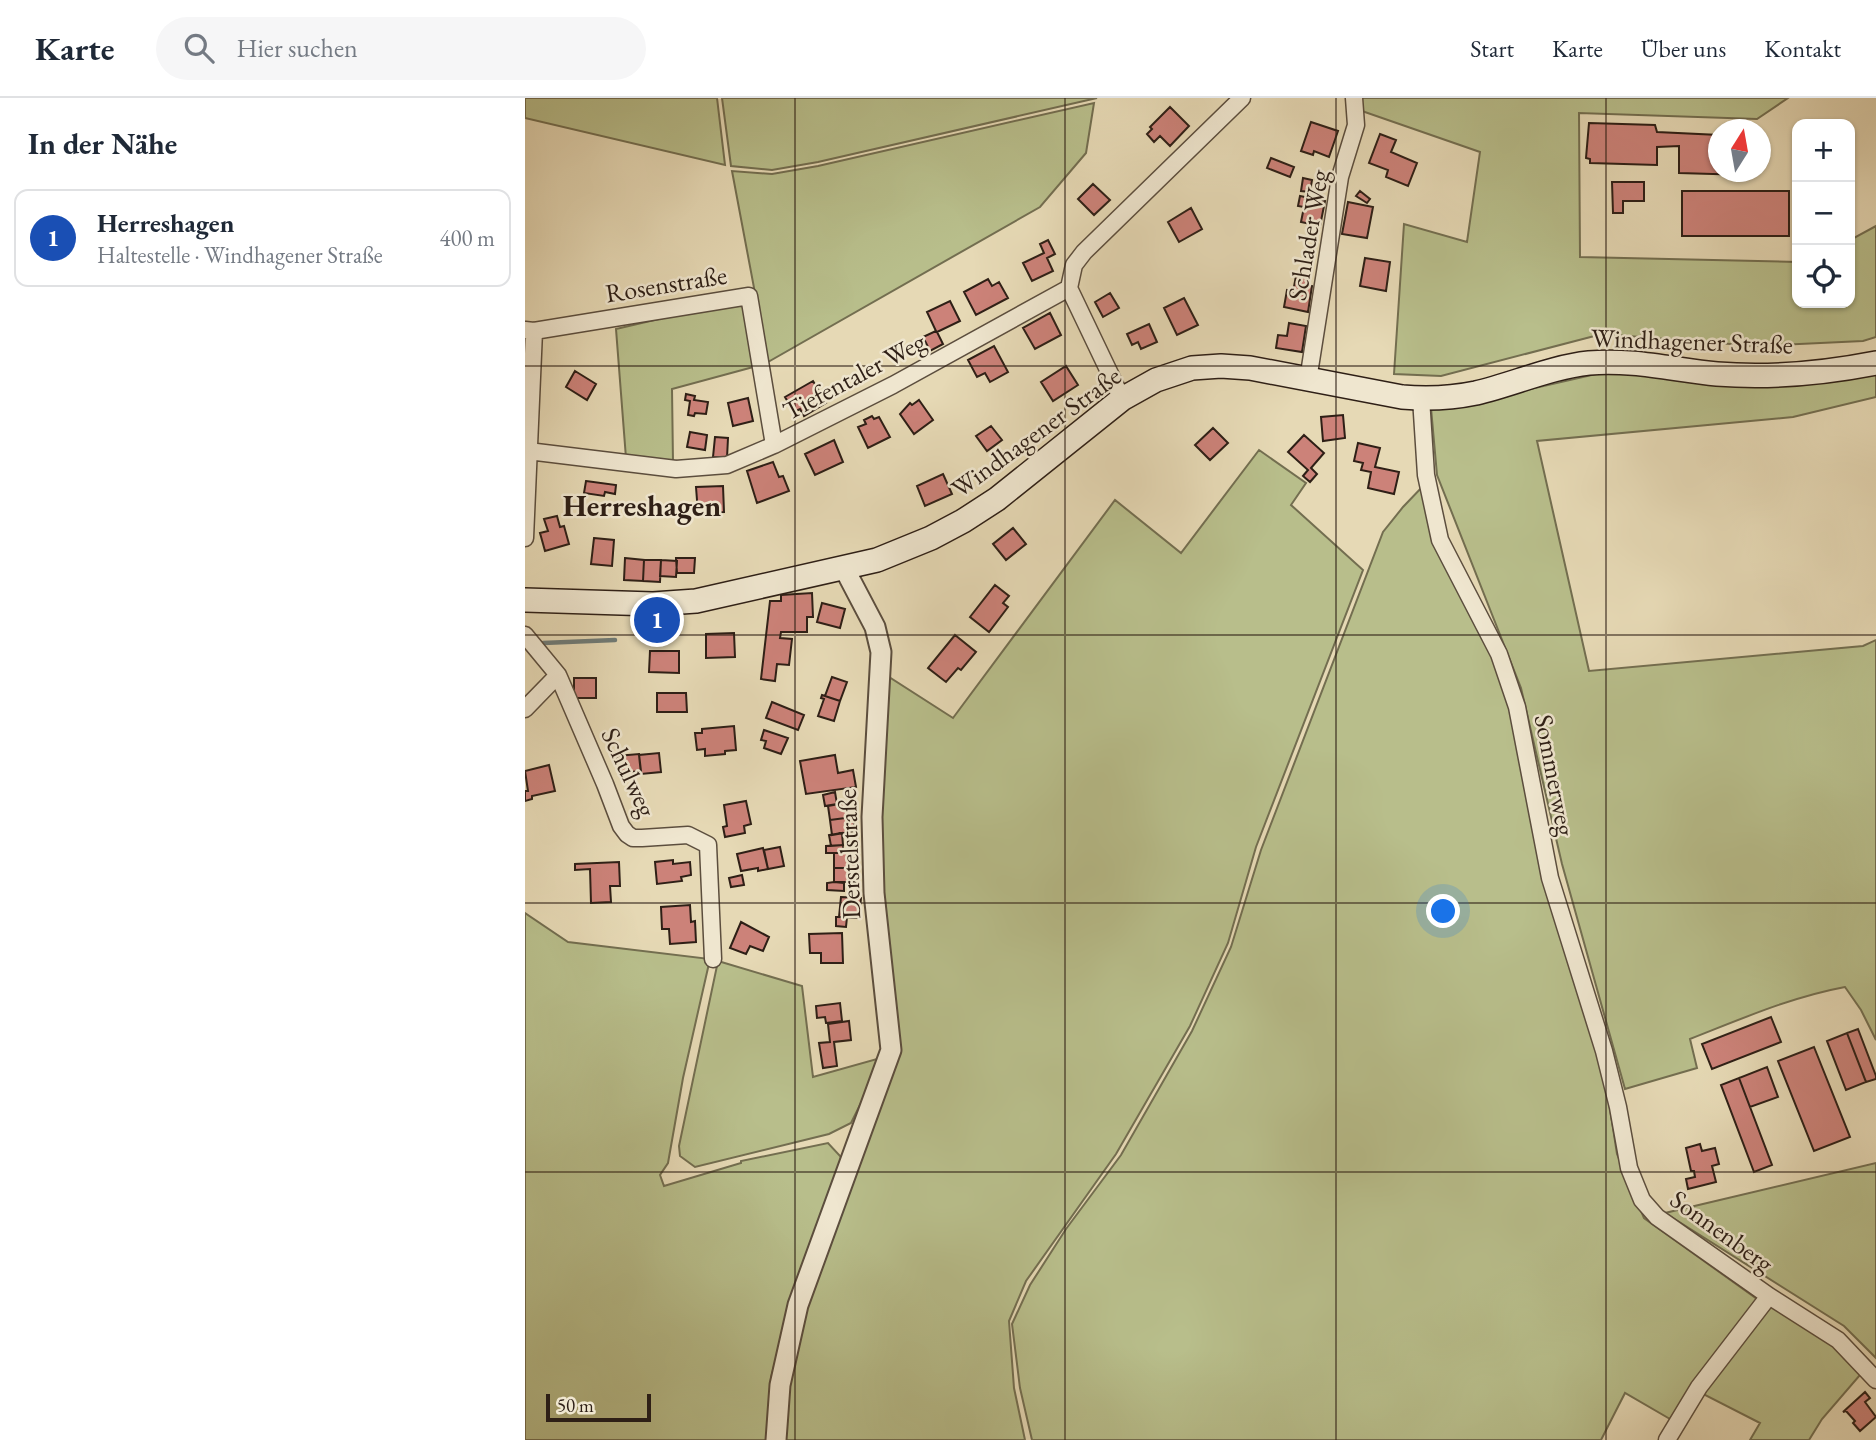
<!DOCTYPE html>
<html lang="de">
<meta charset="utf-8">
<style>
:root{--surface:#fff;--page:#f6f6f7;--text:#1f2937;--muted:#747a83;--line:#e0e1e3;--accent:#7c3aed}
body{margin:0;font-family:"EB Garamond",serif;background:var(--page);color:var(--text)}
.controls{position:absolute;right:21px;top:21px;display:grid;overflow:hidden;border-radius:14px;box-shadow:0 2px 5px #0004}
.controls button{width:63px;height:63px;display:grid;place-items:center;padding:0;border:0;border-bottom:2px solid var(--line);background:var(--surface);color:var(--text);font:35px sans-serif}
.compass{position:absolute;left:1183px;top:21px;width:63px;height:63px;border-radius:50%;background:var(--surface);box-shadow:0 2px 5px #0004;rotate:11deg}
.scale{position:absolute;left:21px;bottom:18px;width:105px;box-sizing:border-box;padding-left:7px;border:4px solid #2e1f16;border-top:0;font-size:19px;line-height:24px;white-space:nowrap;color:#2e1f16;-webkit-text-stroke:5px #efe6cf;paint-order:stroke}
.you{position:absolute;left:919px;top:814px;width:24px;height:24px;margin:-18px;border:5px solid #fff;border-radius:50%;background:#1a73e8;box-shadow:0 0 0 10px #1a73e833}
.badge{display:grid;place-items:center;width:46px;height:46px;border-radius:50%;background:var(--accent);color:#fff;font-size:23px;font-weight:700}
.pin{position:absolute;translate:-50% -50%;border:4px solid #fff;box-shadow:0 2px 7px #0006}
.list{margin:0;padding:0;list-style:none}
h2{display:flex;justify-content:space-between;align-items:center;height:91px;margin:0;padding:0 28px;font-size:30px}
h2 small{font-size:23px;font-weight:400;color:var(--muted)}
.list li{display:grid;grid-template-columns:46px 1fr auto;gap:21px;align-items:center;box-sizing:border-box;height:98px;margin:0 14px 14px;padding:0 14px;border:2px solid var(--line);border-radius:14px}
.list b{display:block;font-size:26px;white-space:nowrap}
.list p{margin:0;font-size:23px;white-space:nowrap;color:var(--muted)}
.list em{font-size:23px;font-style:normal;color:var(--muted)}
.icon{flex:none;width:38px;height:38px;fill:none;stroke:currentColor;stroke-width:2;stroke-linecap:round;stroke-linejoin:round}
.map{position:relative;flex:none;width:1351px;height:1342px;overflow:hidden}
header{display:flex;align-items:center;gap:42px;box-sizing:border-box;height:98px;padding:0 35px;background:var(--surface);border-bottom:2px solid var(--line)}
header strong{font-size:33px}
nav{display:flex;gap:38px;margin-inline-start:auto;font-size:24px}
.search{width:490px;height:63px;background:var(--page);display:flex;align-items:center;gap:18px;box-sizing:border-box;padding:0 24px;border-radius:38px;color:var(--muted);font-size:26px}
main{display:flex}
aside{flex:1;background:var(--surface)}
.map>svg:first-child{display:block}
.green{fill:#b8be8b;stroke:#736e50;stroke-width:2}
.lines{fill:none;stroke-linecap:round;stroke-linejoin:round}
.stream{stroke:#6f7b77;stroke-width:4.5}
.building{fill:#cc8279;stroke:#2e1f16;stroke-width:2}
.minor-casing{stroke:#5c4e3e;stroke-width:19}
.tertiary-casing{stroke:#5c4e3e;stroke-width:23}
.secondary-casing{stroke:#2e1f16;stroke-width:26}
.minor{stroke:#efe6cf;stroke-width:16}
.tertiary{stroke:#efe6cf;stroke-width:19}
.secondary{stroke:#efe6cf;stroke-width:23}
.grid{fill:none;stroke:#2e1f16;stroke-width:2;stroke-opacity:0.55}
.labels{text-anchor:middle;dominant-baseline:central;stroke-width:5;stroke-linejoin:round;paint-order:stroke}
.street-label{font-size:26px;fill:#2e1f16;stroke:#efe6cf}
.quarter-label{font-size:30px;font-weight:bold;fill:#2e1f16;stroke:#efe6cf}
</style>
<header>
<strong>Karte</strong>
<div class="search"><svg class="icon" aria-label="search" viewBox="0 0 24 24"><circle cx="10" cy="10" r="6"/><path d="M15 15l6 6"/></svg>Hier suchen</div>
<nav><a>Start</a><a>Karte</a><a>Über uns</a><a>Kontakt</a></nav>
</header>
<main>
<aside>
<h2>In der Nähe<small></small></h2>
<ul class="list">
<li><span class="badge" style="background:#1a4fb4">1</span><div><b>Herreshagen</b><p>Haltestelle · Windhagener Straße</p></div><em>400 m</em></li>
</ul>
</aside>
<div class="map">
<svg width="1351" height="1342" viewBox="0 0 1351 1342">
<rect width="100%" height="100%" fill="#e6d9b5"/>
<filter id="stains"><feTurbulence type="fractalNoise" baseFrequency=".00286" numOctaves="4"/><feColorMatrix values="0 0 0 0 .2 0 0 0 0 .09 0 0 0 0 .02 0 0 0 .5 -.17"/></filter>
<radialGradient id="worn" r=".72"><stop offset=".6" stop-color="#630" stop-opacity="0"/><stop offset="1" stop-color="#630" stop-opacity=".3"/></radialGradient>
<path class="green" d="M0 0H192L200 67 0 20Z
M197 0H572L293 64 247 72 206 68Z
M833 0H1263L1232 21 1054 15 1055 159 1272 164V205H1325V142L1351 128V239L1338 243 1231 248 1077 236 916 278 869 276 879 126 942 144 955 54 834 12Z
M569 5 561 55 515 109 243 264 207 73 247 76 293 68Z
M218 205 232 268 147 291 148 364 101 360 91 231 185 209Z
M1110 274H1351V299L1268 319 1012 343 1064 573 1338 548 1351 542V942L1336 912 1320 889C1266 899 1216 921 1165 941L1172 970 1100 991 1037 766 996 590 912 377 906 310 958 302 1071 276Z
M734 352 781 385 766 407 838 472 731 749 703 845 665 928 591 1056 501 1183 484 1223 489 1290 500 1342H257L261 1289 279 1209 372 954 357 776 355 693 364 579 428 620 590 402 656 455Z
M899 387 979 582 1076 953 1092 1056 1119 1120 1232 1201 1171 1281 1145 1321 1100 1295 1076 1342H507L495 1290 487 1226 505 1187 541 1131 596 1057 667 933 706 849 736 752 858 434 878 409Z
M0 815 43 844 185 861 158 980 143 1065 135 1077 139 1088 216 1065V1063L303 1045 316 1059 309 1095 266 1203 246 1280 243 1342H0Z
M193 863 277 888 288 979 359 959 326 1025 304 1036 170 1069 155 1058 154 1048Z
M1351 1065V1260L1319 1228 1140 1115Z
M1245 1207 1311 1249 1335 1277 1297 1321 1284 1342H1225L1235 1325 1178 1296Z"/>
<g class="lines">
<path class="stream" d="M18 545 90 542"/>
</g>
<path class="building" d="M645 9 664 28 645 48 635 38 629 44 622 36 627 31 625 29Z
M786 24 813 33 804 59 789 53 788 57 776 53Z
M1064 25 1130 27 1132 34 1194 37V74H1222V77L1154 75V48L1132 49V67L1065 65V61L1061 60Z
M855 36 871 42 866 54 892 65 883 88 861 79 863 72 844 65Z
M746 60 769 69 765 79 742 70Z
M778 80 787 82 785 94 776 93Z
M1087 84H1119V103H1098V115H1088Z
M568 86 585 102 569 117 553 101Z
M835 93 845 101 842 105 831 98Z
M1157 93H1264V138H1157Z
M775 98 800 103 795 128 776 124 779 109 773 108Z
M823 104 848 109 842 140 817 136Z
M666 110 677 131 654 144 643 124Z
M523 142 530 156 522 160 528 173 507 183 498 165 519 155 515 146Z
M840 160 865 164 861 193 835 188Z
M771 178 782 180 781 187 787 188 783 214 759 209 762 192 768 194Z
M463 181 467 188 474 184 483 200 451 217 439 194Z
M585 195 594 210 578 219 570 204Z
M659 200 673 227 652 237 639 210Z
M425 203 435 223 412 234 418 246 405 253 398 239 411 233 402 214Z
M525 215 536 237 510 251 498 230Z
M764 225 781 228 777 254 751 250 753 237 762 238Z
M624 226 632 244 616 251 613 244 607 247 602 236Z
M469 248 483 274 465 284 460 275 452 279 443 262Z
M541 268 553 287 528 303 516 284Z
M50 273 71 286 62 302 41 289Z
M288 283 301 305 279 318 275 311 269 314 260 299Z
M161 296 170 298 169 302 183 304 181 316 170 315 169 318 163 317 165 303 160 302Z
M223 300 228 323 208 328 203 305Z
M394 302 408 322 389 336 375 316 385 305 387 307Z
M818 317 820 340 798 343 796 319Z
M347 318 349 321 354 319 365 339 343 350 333 329 341 326 339 322Z
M466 328 477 342 462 353 451 338Z
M688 330 703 345 685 362 670 347Z
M165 334 182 337 180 352 162 349Z
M779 337 799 355 786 370 792 376 785 384 778 378 783 372 763 354Z
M190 339 203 340 202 360 188 359Z
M309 342 318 364 290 377 280 356Z
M833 345 855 350 850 369 874 374 869 396 843 390 846 374 836 372 838 365 829 363Z
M248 364 254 379 258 378 264 393 232 405 222 373Z
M418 376 427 396 400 408 392 388Z
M61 383 91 387 90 396 80 394 79 398 59 395Z
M198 388 199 414 173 415 171 389Z
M32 418 35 429 39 428 44 446 20 453 15 435 23 433 19 421Z
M488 430 501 446 481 462 468 446Z
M69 440 89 442 87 468 66 466Z
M100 460 119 462 118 483 99 482Z
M151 460H170L169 475H152Z
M119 462H136L135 484 118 483Z
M136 462 152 463 151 479 135 478Z
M470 487 484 498 478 505 483 509 464 534 445 519Z
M287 495 288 519H282V534H256L255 540 267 541 264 567 252 566 250 583 236 581 245 503H256V497Z
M297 505 320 511 315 530 292 524Z
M209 535 210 559 181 560V536Z
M430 537 451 554 436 572 433 570 421 584 403 570Z
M125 553H154V575L124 574Z
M307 579 322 584 315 603 300 598Z
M49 580H71V600H49Z
M132 595H161L162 614H132Z
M297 597 315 603 309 623 293 618 299 601 296 600Z
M247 604 279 617 273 632 241 620Z
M209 628 211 652 200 653V656L180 658V651L172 652 170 635H177V631Z
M239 632 263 640 256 656 239 650 241 643 236 642Z
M134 655 136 674 116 676 114 657Z
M114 656 116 673 94 675 92 658Z
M310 657 313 675 328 672 331 689 281 696 275 663Z
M24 667 30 693 7 698V701L0 703V693H3L0 673Z
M310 694 312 706 300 708 298 697Z
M221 703 226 726 219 728 220 735 200 739 198 729 202 728 199 707Z
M325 704 328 719 305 722 303 708Z
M328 719 330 733 307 737 305 722Z
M317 735 318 747 306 748 304 737Z
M318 747V755H301V748Z
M255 749 259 768 243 771 239 752Z
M238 750 243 771 233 773V770L216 773 212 756Z
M309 755H332V770H309Z
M148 762V766L165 764 166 777 156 779 157 783 132 786 130 764Z
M94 764 95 788H85L86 804 66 805 65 771 50 772V766Z
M309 770H332V784H309Z
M217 777 219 787 206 789 204 780Z
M309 784 319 785V793L302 792V785Z
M316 799 336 800 334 820 314 819Z
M165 807 166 824 170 823 171 844 145 846 144 831H137L136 809Z
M311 819H322L321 829 311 828Z
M216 824 244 839 238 853 225 848 221 856 205 850Z
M317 835 318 865H296V855H285L284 836Z
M315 905 317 923 301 925 300 919 292 920 291 908Z
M1246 919 1256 944 1187 971 1177 946Z
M324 923 326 942 309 944 312 968 298 970 294 945 305 944 303 926Z
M1333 931 1351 978V981L1341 984 1322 935Z
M1322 935 1341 984 1321 992 1302 943Z
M1289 949 1325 1039 1289 1053 1253 963Z
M1242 969 1253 999 1225 1009 1214 980Z
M1214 980 1247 1067 1229 1074 1196 987Z
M1175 1046 1177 1053 1190 1050 1194 1066 1187 1068 1191 1084 1163 1091 1161 1081 1170 1079 1169 1073H1166L1161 1050Z
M1340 1294 1345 1300 1340 1304 1351 1319 1335 1333 1328 1325 1330 1323 1321 1313 1318 1314Z"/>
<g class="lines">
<defs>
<path id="minor" d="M544 190 549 167 559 154 717 0
M0 232 9 233 224 198 249 347
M783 282 815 79 831 27 829 0
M896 300 901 377 915 442 974 556 992 609 1025 780 1079 953 1093 1009 1104 1070 1117 1102 1132 1119 1244 1198 1313 1242 1351 1282
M3 353 151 371 202 367 249 347 368 287 544 190 597 301
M0 440 9 233
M0 537 33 577 80 686 96 728 102 736 108 740H117L163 737 183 747 188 861
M0 611 33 577
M1142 1342 1174 1289 1244 1198"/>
<path id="tertiary" d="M251 1342 255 1287 273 1207 366 952 349 795 347 719 356 554 350 529 319 470"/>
<path id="secondary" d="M0 502 128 506 171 503 352 462 406 440 438 423 472 401 597 301 631 282 667 270 696 268 725 270 877 299C901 301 927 300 951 295 989 286 1026 269 1064 265 1107 261 1150 272 1192 276 1244 280 1300 275 1351 265"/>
</defs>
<use href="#minor" class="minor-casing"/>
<use href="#tertiary" class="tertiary-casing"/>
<use href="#secondary" class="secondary-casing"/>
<use href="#minor" class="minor"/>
<use href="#tertiary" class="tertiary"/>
<use href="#secondary" class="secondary"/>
</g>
<path class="grid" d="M270 0V1342M540 0V1342M811 0V1342M1081 0V1342M0 268H1351M0 537H1351M0 805H1351M0 1074H1351"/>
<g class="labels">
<g class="street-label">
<text transform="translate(783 137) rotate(-80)">Schlader Weg</text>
<text transform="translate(141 186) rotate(-9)">Rosenstraße</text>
<text transform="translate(1167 243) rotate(2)">Windhagener Straße</text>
<text transform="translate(329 278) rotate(-28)">Tiefentaler Weg</text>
<text transform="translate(511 334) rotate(-36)">Windhagener Straße</text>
<text transform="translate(104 674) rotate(65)">Schulweg</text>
<text transform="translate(1030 677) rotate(79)">Sommerweg</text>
<text transform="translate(324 756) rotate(-92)">Derstelstraße</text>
<text transform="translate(1197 1133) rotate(36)">Sonnenberg</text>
</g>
<g class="quarter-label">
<text x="117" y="407">Herreshagen</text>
</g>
</g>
<rect width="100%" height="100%" filter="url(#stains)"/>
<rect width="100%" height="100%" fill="url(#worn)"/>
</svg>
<div class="controls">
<button>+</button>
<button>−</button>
<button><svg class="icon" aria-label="locate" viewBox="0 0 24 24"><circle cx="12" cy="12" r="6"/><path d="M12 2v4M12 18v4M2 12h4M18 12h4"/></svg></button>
</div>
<svg class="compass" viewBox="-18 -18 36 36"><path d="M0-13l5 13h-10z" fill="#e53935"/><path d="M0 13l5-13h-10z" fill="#747a83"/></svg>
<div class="scale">50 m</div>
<div class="you"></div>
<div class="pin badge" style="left:132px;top:522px;background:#1a4fb4">1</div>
</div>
</main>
